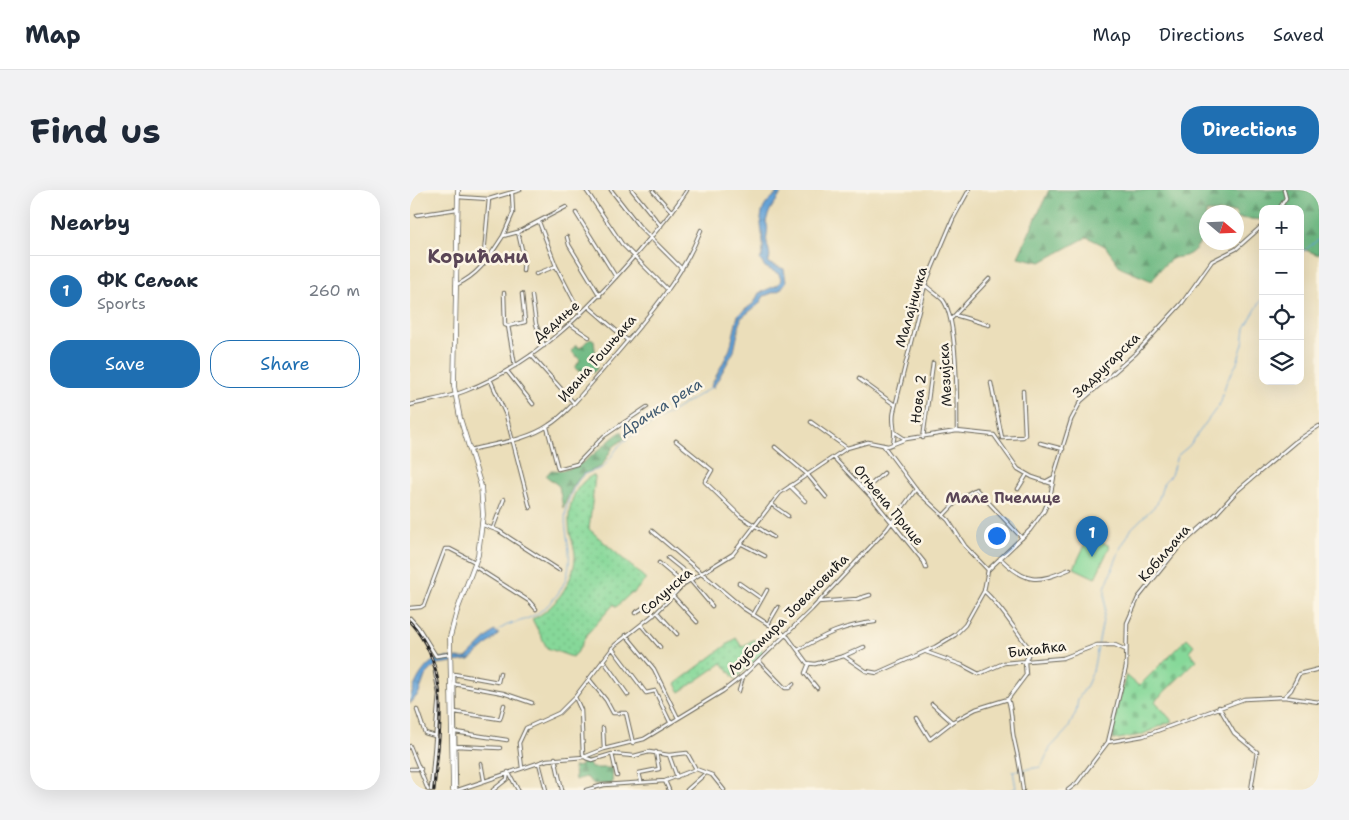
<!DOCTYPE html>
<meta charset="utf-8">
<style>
:root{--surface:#fff;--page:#f2f2f3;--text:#1f2937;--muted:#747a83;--line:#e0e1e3;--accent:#1f6fb2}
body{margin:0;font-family:"Shantell Sans",sans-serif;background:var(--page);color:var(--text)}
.controls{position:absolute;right:15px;top:15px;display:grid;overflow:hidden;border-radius:10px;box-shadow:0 5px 20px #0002}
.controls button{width:45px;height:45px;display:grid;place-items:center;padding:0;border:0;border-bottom:1px solid var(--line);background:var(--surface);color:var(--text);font:25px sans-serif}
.compass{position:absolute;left:789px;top:15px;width:45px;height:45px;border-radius:50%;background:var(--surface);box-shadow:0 5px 20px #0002;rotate:109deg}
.you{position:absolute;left:586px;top:345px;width:18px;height:18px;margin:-12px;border:4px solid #fff;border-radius:50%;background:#1a73e8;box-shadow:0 0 0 8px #1a73e833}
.badge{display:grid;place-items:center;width:32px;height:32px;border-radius:50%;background:var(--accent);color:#fff;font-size:16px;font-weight:700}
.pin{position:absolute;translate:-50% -41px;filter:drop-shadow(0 1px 2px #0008)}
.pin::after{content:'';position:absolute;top:26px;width:18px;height:15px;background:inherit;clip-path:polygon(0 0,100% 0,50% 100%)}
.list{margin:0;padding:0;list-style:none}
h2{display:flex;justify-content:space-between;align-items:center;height:65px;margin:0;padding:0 20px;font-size:21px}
h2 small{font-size:16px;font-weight:400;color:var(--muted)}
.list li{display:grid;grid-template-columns:32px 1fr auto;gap:15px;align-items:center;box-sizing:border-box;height:70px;padding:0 20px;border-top:1px solid var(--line)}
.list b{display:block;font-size:19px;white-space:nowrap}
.list p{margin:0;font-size:16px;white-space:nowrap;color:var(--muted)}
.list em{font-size:16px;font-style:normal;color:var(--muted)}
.actions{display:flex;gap:10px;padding:15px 20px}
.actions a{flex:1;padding:11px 0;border:1px solid var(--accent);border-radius:20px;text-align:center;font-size:18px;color:var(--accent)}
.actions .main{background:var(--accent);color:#fff}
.icon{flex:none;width:28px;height:28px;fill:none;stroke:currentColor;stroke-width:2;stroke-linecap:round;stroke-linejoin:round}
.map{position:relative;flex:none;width:909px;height:600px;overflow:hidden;border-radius:20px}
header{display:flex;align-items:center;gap:30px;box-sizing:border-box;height:70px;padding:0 25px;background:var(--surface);border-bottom:1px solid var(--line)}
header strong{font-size:24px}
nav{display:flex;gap:28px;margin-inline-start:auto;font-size:18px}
.intro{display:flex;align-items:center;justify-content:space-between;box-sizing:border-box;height:120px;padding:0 30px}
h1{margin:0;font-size:35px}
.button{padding:12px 22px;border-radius:20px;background:var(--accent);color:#fff;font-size:18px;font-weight:700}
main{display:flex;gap:30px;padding:0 30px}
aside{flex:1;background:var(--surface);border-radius:20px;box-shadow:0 5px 20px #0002}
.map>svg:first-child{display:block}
.grass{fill:url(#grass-dots);stroke:#517a5a}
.forest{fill:url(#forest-firs);stroke:#446a4e}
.cemetery{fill:url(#cemetery-stones);stroke:#517a5a}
.pitch{fill:#86d899;stroke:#517a5a}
.water{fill:url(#water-ripples);stroke:#405f79}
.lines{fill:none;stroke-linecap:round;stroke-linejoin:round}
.stream{stroke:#65a2d6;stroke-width:1}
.minor-casing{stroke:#646053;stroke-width:4.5}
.major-casing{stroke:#646053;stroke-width:5.5}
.minor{stroke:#fff;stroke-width:2.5}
.major{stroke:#fff;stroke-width:4}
.rail-casing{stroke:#1c1c1c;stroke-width:3}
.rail{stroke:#fcf5e5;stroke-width:1;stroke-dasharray:4;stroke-linecap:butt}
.labels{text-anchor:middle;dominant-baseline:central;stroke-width:5;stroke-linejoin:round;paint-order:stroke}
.street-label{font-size:14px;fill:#1c1c1c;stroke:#fcf5e5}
.water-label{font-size:15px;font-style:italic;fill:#3d5870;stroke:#fcf5e5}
.neighbourhood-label{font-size:15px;font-weight:bold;fill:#5a4556;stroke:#fcf5e5}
.district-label{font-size:19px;font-weight:bold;fill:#5a4556;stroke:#fcf5e5}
</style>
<header>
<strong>Map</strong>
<nav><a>Map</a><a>Directions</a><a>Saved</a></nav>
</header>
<div class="intro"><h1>Find us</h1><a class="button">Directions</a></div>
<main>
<aside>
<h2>Nearby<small></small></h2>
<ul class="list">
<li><span class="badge">1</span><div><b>ФК Сељак</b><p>Sports</p></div><em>260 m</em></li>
</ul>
<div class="actions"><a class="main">Save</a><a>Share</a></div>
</aside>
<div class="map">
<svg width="909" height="600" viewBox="0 0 909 600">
<defs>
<pattern id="grass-dots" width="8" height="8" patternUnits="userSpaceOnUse" patternTransform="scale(1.25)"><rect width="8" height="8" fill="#86d899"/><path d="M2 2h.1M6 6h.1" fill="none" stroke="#73b983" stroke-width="1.8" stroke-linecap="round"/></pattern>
<pattern id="forest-firs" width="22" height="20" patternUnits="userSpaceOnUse" patternTransform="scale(1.25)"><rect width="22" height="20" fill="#6cb881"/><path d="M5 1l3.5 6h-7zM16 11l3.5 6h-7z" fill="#589569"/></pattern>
<pattern id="cemetery-stones" width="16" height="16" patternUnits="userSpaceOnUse" patternTransform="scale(1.25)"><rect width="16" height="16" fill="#86d899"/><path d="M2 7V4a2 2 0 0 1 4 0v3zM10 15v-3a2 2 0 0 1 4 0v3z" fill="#73b983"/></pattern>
<pattern id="water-ripples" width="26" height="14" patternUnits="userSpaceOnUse" patternTransform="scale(1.25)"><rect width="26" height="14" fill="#65a2d6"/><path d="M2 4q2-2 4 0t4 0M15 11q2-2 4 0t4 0" fill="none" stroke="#5283ad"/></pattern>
</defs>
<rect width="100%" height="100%" fill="#fcf5e5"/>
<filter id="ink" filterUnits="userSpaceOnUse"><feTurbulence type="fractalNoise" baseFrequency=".02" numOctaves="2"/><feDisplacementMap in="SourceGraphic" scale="10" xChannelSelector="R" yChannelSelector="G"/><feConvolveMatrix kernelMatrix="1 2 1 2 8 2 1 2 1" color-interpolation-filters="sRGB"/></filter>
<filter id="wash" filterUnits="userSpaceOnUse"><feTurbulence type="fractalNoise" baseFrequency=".0096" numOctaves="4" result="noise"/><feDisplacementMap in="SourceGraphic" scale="20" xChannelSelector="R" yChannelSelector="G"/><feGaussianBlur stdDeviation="1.12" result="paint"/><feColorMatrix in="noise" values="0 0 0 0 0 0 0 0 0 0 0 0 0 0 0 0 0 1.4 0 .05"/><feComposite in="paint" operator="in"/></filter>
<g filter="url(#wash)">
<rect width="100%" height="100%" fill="#ebdeba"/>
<path class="grass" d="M183 285 185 287 179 339 236 389 223 404 221 403 206 417 204 414 177 444 167 463 162 467 137 458 122 429C143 421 164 392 165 368 166 360 161 350 160 342 156 320 163 295 183 285Z
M326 448 332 457 344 449 354 463 325 489 312 473 270 502 265 494Z"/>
<path class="forest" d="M639 0H909V65L890 58V19H853V30L827 28 826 22H796C796 38 792 60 775 66 772 67 767 67 764 68 755 72 747 83 742 91L711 78 695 56 677 47 631 72 608 67Z
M180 148 184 150 187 179 183 183 180 179 172 184 165 178 170 170 161 161 166 155 170 158Z
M212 241 215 248 203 257 192 276 172 285 163 296 153 318 149 296 136 286 141 280C172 284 189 256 212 241Z
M172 571H178L181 578H203L202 594H184L176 587 165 590 164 577 171 576Z"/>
<path class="cemetery" d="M777 448 784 455 779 461 787 470 745 511 762 531 731 545 703 550 704 529 716 485 729 496Z"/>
<path class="pitch" d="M679 346 700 356 685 388 664 378Z"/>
<path class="water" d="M366 0H372C368 13 360 14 356 32 360 40 355 45 357 53 358 60 362 64 358 73L374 79 376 92 370 100 354 106 349 114 331 128 324 161 303 198 301 196 320 159 328 125 344 113 349 103 368 95 371 90 369 84 355 77 350 70C361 49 337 24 366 5Z
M84 441 89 444 60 470 27 474 15 486 9 503 0 514C0 500 12 477 25 470 32 466 48 469 56 468Z"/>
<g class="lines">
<path class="stream" d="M890 64 909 49
M87 442C95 434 104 433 114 430 128 425 141 414 149 402 173 366 146 341 159 309 162 301 168 288 175 284 182 280 191 281 196 274 202 266 206 258 214 251L302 197
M601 600 606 598 603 581 631 577 640 558 658 539 666 522 668 509 677 495 683 481 695 420V398L711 357 722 338 747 314 754 292 761 285 767 266 779 256 811 212 816 193 827 173 833 154 835 138 853 107"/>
</g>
</g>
<g filter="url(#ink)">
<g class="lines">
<defs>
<path id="minor" d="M176 0 212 54 258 100
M201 0 229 36 272 79
M222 0 251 36
M243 1 262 22
M48 7 79 9 110 0
M869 19 876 8 874 0
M166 23 206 87
M7 25 47 19
M129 32 146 76 171 124
M108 42 114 69 113 81
M93 46 103 23 102 3
M157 47 159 55 190 106
M73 75 79 9
M126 84 146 76
M46 95C70 84 79 67 93 46L108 42 156 17
M515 95C520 100 528 105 533 110 548 129 547 214 547 241
M94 103 95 135 98 136
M122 106 126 134 134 156
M179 117 217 150
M545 125 579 135
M542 128 579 89
M161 135 179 147
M121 165 163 212
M105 176 98 136 115 132 112 104
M97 181 123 214
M80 189 96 225 120 318
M449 189 485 215
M581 193 592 248
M0 215C18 210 38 208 55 201 127 173 179 119 228 62 245 42 263 23 277 0
M401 232 437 258
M137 237 148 279 167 274 194 246 237 217
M486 243 495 249
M513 248 523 173
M592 248 613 247 615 245 613 201
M266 251 302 280 295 292 330 326 363 347
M483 253C487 241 481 232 484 221L515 95 543 29 559 0
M630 253 653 259
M473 255 508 302 538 330 555 356 578 380
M365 257 397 284 416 307
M60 260C86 253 116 251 139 235 157 224 176 199 190 183 228 138 269 95 291 40
M424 268 461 307 514 372 516 378
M635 292 644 287
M380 296 395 311
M608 299 616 286
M455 300 474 283
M361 314 378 326
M533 326 549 309 566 299 612 348
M73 335 89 341 149 380
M83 338 94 309
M242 341 333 418 378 447 397 473 405 474 434 466 456 481 467 483 525 457 545 445 555 435 574 401 578 380 620 340 634 321 640 307 645 282 661 230 671 211 726 163 772 113 802 71 826 59 853 35
M332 354 355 366
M258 368 283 388
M590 368C616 394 627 393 660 379
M249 373 274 394
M64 376 119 411 126 419
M280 390 302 416
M329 393 352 409
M574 401C592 417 604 439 619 458L620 461 615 472
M263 406 287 432
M408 412 447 409 460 405
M0 418 11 417 14 415 35 359H40L65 372
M247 422 267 444
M225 423 236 416 244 425
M343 425 357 400
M0 428 8 437 26 466 40 464
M358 434 368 417
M231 435 250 457
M216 445 244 479 268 528
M202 458 236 503 245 501 260 532
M388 460C417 444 431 436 465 432
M516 462 552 475 569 484 594 473 653 468 687 455H705L716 460
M434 466 454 457
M193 470 218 505
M349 471 375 498H379L383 494
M399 473 395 483 407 498
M179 489 196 510 203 523H216L223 553
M44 494 93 503 122 513
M329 501 333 487
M165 507 171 520 173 564 176 568 182 570 202 564 224 566 239 562 259 565 277 563 286 579 302 585 314 600
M874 507 881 500 889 484 909 479
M598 509C603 524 601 535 604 549 608 566 611 582 613 600
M522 514 542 532
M809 517 824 543 847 562 841 600
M7 520 15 543 25 546
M45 522 90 529 94 515
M507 528 520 549 542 532 566 519 598 509 616 485 615 472
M193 538 194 559
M45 542 97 550
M698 552 733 546 834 509 874 507 909 512
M0 556 18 600
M46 556 90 558
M202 564 207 586
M259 565 267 587
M145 568 152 600
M71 573 74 590
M129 573 136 600
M112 578 109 553 116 538 149 523 165 507 205 455 247 422 274 394 323 364 370 303 437 258 458 252 478 256 496 249 547 241 584 245 608 279 622 287 643 294
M0 579H11
M99 583 108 600
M231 591 229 583 249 579 246 562
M255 591 259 600
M21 600 29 504 25 482
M46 600 44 484 88 492 90 483
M48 600 137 570 174 567 194 559 234 549 313 501 334 485 402 419 477 339 506 299
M83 600 97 589 98 582
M176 600 194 595 255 591 286 579
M277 600 296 583
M658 600 667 593 698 552 716 477 717 433 728 408 769 357 806 324 827 301 885 252 909 236"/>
<path id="major" d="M43 600 40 447 47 421 68 365 73 325 71 296 50 228 44 196 48 0"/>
</defs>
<use href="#minor" class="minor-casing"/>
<use href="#major" class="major-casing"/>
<use href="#minor" class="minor"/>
<use href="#major" class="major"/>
<defs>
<path id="rail" d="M0 432C43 480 29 541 24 600"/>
</defs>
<use href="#rail" class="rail-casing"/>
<use href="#rail" class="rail"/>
</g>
</g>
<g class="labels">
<g class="street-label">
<text transform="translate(501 117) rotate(-74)">Малајничка</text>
<text transform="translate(146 131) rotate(-40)">Дедиње</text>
<text transform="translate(187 168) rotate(-49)">Ивана Гошњака</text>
<text transform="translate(696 175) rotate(-44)">Задругарска</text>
<text transform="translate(535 185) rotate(-93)">Мезијска</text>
<text transform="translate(508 209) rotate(-83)">Нова 2</text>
<text transform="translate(479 315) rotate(50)">Огњена Прице</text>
<text transform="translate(754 363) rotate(-49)">Кобиљача</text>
<text transform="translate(256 401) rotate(-41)">Солунска</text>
<text transform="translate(378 424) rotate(-45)">Љубомира Јовановића</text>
<text transform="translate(627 459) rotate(-7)">Бихаћка</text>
</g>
<g class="water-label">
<text transform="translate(251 217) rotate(-32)">Драчка река</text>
</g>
<g class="neighbourhood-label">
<text x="593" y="308">Мале Пчелице</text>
</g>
<g class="district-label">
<text x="68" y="66">Корићани</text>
</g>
</g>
</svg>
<div class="controls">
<button>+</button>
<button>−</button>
<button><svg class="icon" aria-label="locate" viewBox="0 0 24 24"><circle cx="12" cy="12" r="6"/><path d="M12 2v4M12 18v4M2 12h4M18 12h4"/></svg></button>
<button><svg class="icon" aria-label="layers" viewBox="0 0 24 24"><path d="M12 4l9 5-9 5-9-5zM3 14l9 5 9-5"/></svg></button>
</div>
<svg class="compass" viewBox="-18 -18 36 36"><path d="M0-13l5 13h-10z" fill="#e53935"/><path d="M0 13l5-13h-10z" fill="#747a83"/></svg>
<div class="you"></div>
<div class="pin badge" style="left:682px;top:367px">1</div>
</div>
</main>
